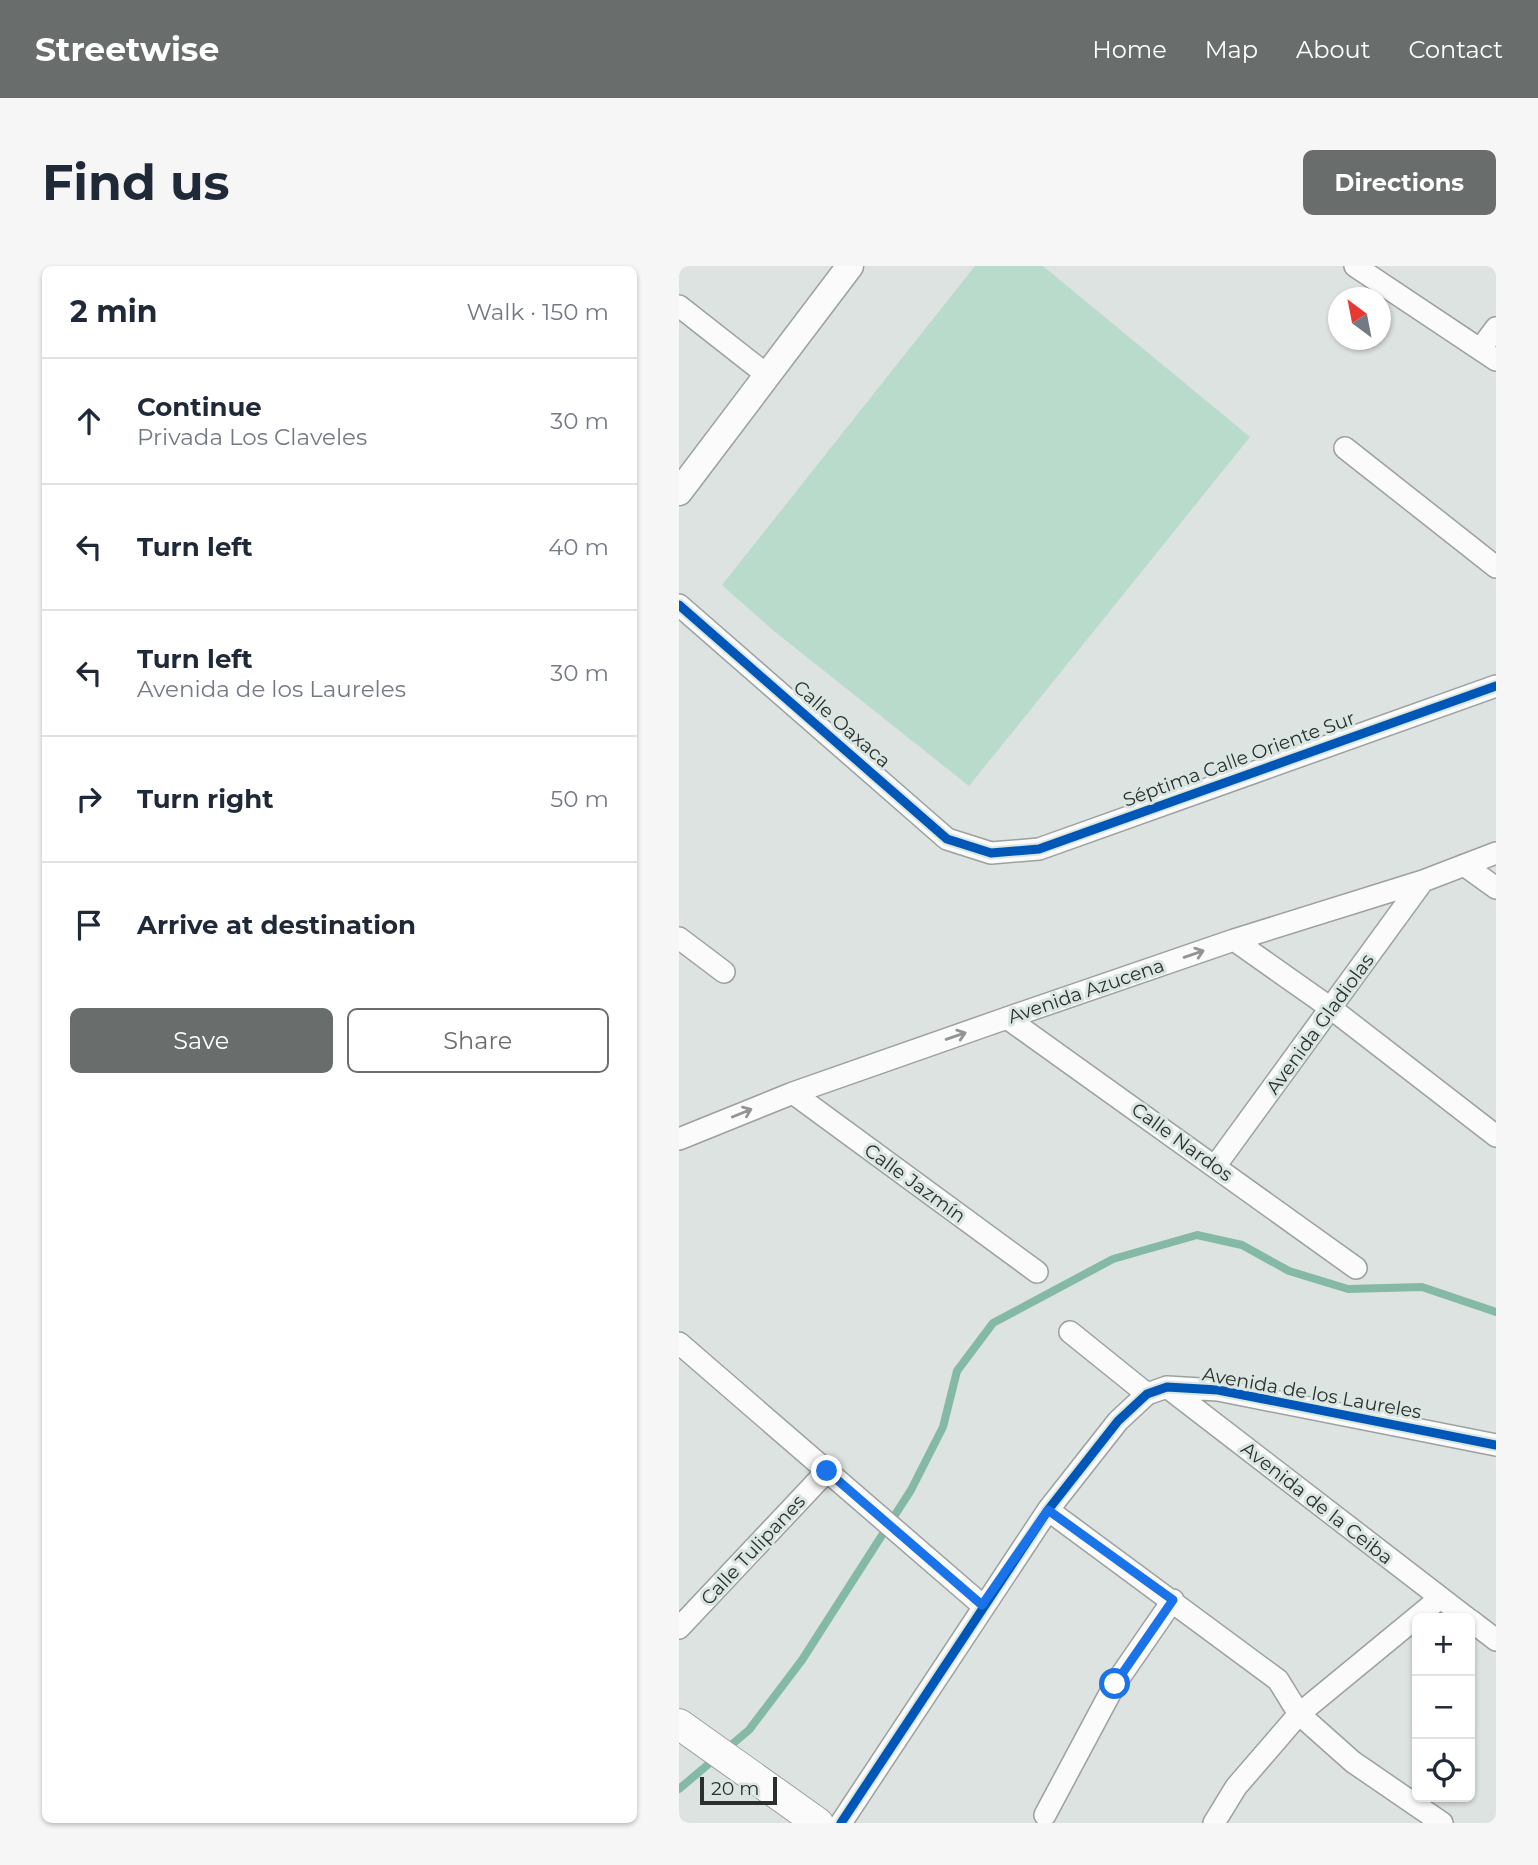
<!DOCTYPE html>
<meta charset="utf-8">
<style>
:root{--surface:#fff;--page:#f6f6f7;--text:#1f2937;--muted:#747a83;--line:#e0e1e3;--accent:#696e6c}
body{margin:0;font-family:Montserrat,sans-serif;background:var(--page);color:var(--text)}
.controls{position:absolute;right:21px;bottom:21px;display:grid;overflow:hidden;border-radius:10px;box-shadow:0 2px 5px #0004}
.controls button{width:63px;height:63px;display:grid;place-items:center;padding:0;border:0;border-bottom:2px solid var(--line);background:var(--surface);color:var(--text);font:35px sans-serif}
.compass{position:absolute;left:649px;top:21px;width:63px;height:63px;border-radius:50%;background:var(--surface);box-shadow:0 2px 5px #0004;rotate:328deg}
.scale{position:absolute;left:21px;bottom:18px;width:77px;box-sizing:border-box;padding-left:7px;border:4px solid #2b2f2d;border-top:0;font-size:19px;line-height:24px;white-space:nowrap;color:#2b2f2d;-webkit-text-stroke:5px #dae6e1;paint-order:stroke}
.stop{position:absolute;width:21px;height:21px;margin:-16px;border:5px solid #1a73e8;border-radius:50%;background:#fff}
.stop.end{background:#1a73e8;border-color:#fff;box-shadow:0 2px 7px #0008}
.list{margin:0;padding:0;list-style:none}
h2{display:flex;justify-content:space-between;align-items:center;height:91px;margin:0;padding:0 28px;font-size:30px}
h2 small{font-size:23px;font-weight:400;color:var(--muted)}
.list li{display:grid;grid-template-columns:46px 1fr auto;gap:21px;align-items:center;box-sizing:border-box;height:126px;padding:0 28px;border-top:2px solid var(--line)}
.list b{display:block;font-size:26px;white-space:nowrap}
.list p{margin:0;font-size:23px;white-space:nowrap;color:var(--muted)}
.list em{font-size:23px;font-style:normal;color:var(--muted)}
.actions{display:flex;gap:14px;padding:21px 28px}
.actions a{flex:1;padding:16px 0;border:2px solid var(--accent);border-radius:10px;text-align:center;font-size:24px;color:var(--accent)}
.actions .main{background:var(--accent);color:#fff}
.icon{flex:none;width:38px;height:38px;fill:none;stroke:currentColor;stroke-width:2;stroke-linecap:round;stroke-linejoin:round}
.map{position:relative;flex:none;width:817px;height:1557px;overflow:hidden;border-radius:10px}
header{display:flex;align-items:center;gap:42px;box-sizing:border-box;height:98px;padding:0 35px;background:var(--accent);color:#fff}
header strong{font-size:33px}
nav{display:flex;gap:38px;margin-inline-start:auto;font-size:24px}
.intro{display:flex;align-items:center;justify-content:space-between;box-sizing:border-box;height:168px;padding:0 42px}
h1{margin:0;font-size:49px}
.button{padding:18px 32px;border-radius:10px;background:var(--accent);color:#fff;font-size:24px;font-weight:700}
main{display:flex;gap:42px;padding:0 42px}
aside{flex:1;background:var(--surface);border-radius:10px;box-shadow:0 2px 5px #0004}
.map>svg:first-child{display:block}
.green{fill:#b8dbcc}
.lines{fill:none;stroke-linecap:round;stroke-linejoin:round}
.stream{stroke:#84baa5;stroke-width:8}
.minor-casing{stroke:#9ca09f;stroke-width:24}
.tertiary-casing{stroke:#9ca09f;stroke-width:29}
.secondary-casing{stroke:#9ca09f;stroke-width:32}
.minor{stroke:#fafbfa;stroke-width:21}
.tertiary{stroke:#fafbfa;stroke-width:26}
.secondary{stroke:#fafbfa;stroke-width:30}
.cycleway-casing{stroke:#dae6e1;stroke-width:13}
.cycleway{stroke:#0057b8;stroke-width:9}
.oneway{stroke:#929594}
.route{stroke:#1a73e8;stroke-width:9}
.labels{text-anchor:middle;dominant-baseline:central;stroke-width:6;stroke-linejoin:round;paint-order:stroke}
.street-label{font-size:19px;fill:#2b2f2d;stroke:#dae6e1}
</style>
<header>
<strong>Streetwise</strong>
<nav><a>Home</a><a>Map</a><a>About</a><a>Contact</a></nav>
</header>
<div class="intro"><h1>Find us</h1><a class="button">Directions</a></div>
<main>
<aside>
<h2>2 min<small>Walk · 150 m</small></h2>
<ul class="list">
<li><svg class="icon" aria-label="ahead" viewBox="0 0 24 24"><path d="M12 20V5M6 11l6-6 6 6"/></svg><div><b>Continue</b><p>Privada Los Claveles</p></div><em>30 m</em></li>
<li><svg class="icon" aria-label="left" viewBox="0 0 24 24"><path d="M17 20v-9H6M10 6l-5 5 5 5"/></svg><div><b>Turn left</b></div><em>40 m</em></li>
<li><svg class="icon" aria-label="left" viewBox="0 0 24 24"><path d="M17 20v-9H6M10 6l-5 5 5 5"/></svg><div><b>Turn left</b><p>Avenida de los Laureles</p></div><em>30 m</em></li>
<li><svg class="icon" aria-label="right" viewBox="0 0 24 24"><path d="M7 20v-9h11M14 6l5 5-5 5"/></svg><div><b>Turn right</b></div><em>50 m</em></li>
<li><svg class="icon" aria-label="arrive" viewBox="0 0 24 24"><path d="M6 21V4h12l-3 4 3 4H6"/></svg><div><b>Arrive at destination</b></div></li>
</ul>
<div class="actions"><a class="main">Save</a><a>Share</a></div>
</aside>
<div class="map">
<svg width="817" height="1557" viewBox="0 0 817 1557">
<rect width="100%" height="100%" fill="#dde3e0"/>
<path class="green" d="M296 0H364L571 171 290 520 95 365 43 319Z"/>
<g class="lines">
<path class="stream" d="M0 1523 70 1464 123 1394 232 1224 264 1161 278 1105 314 1057 434 993 518 969 563 979 610 1005 669 1023 743 1021 817 1046"/>
<defs>
<path id="minor" d="M676 0 817 94
M0 40 88 109
M802 82 817 62
M666 182 817 301
M0 339 268 573 312 587 360 583 817 420
M785 599 817 622
M0 672 45 706
M555 674 653 743 817 870
M328 752 677 1002
M114 827 358 1006
M0 873 114 827 328 752 555 674 744 615 817 587
M537 899 744 615
M391 1066 468 1128
M0 1077 303 1339
M488 1121 788 1352
M369 1244 599 1414 620 1448 674 1496 763 1557
M791 1354 817 1374
M0 1362 148 1205
M366 1549 436 1418 494 1334
M162 1557 369 1244 439 1155 468 1128 488 1121 539 1124 817 1179
M535 1557 557 1521 620 1448 761 1332"/>
<path id="tertiary" d="M0 226 171 0"/>
<path id="secondary" d="M0 1458 139 1557"/>
</defs>
<use href="#minor" class="minor-casing"/>
<use href="#tertiary" class="tertiary-casing"/>
<use href="#secondary" class="secondary-casing"/>
<use href="#minor" class="minor"/>
<use href="#tertiary" class="tertiary"/>
<use href="#secondary" class="secondary"/>
<defs>
<path id="cycleway" d="M0 339 268 573 312 587 360 583 817 420
M162 1557 369 1244 439 1155 468 1128 488 1121 539 1124 817 1179"/>
</defs>
<use href="#cycleway" class="cycleway-casing"/>
<use href="#cycleway" class="cycleway"/>
</g>
<defs><path id="oneway-shaft" d="M-6 0H5M1.5-3L5.5 0L1.5 3" fill="none" stroke-width="1.6" stroke-linecap="round" stroke-linejoin="round" transform="scale(1.75)"/></defs>
<g class="oneway">
<use href="#oneway-shaft" transform="translate(515 688) rotate(-19)"/>
<use href="#oneway-shaft" transform="translate(277 770) rotate(-19)"/>
<use href="#oneway-shaft" transform="translate(63 847) rotate(-22)"/>
</g>
<g class="lines">
<path class="route" d="M148 1205 303 1339 369 1244 494 1334 436 1418"/>
</g>
<g class="labels">
<g class="street-label">
<text transform="translate(163 458) rotate(41)">Calle Oaxaca</text>
<text transform="translate(560 493) rotate(-20)">Séptima Calle Oriente Sur</text>
<text transform="translate(407 725) rotate(-19)">Avenida Azucena</text>
<text transform="translate(641 758) rotate(-54)">Avenida Gladiolas</text>
<text transform="translate(503 876) rotate(36)">Calle Nardos</text>
<text transform="translate(236 917) rotate(36)">Calle Jazmín</text>
<text transform="translate(633 1127) rotate(10)">Avenida de los Laureles</text>
<text transform="translate(638 1237) rotate(38)">Avenida de la Ceiba</text>
<text transform="translate(74 1284) rotate(-47)">Calle Tulipanes</text>
</g>
</g>
</svg>
<div class="controls">
<button>+</button>
<button>−</button>
<button><svg class="icon" aria-label="locate" viewBox="0 0 24 24"><circle cx="12" cy="12" r="6"/><path d="M12 2v4M12 18v4M2 12h4M18 12h4"/></svg></button>
</div>
<svg class="compass" viewBox="-18 -18 36 36"><path d="M0-13l5 13h-10z" fill="#e53935"/><path d="M0 13l5-13h-10z" fill="#747a83"/></svg>
<div class="scale">20 m</div>
<div class="stop" style="left:436px;top:1418px"></div>
<div class="stop end" style="left:148px;top:1205px"></div>
</div>
</main>
